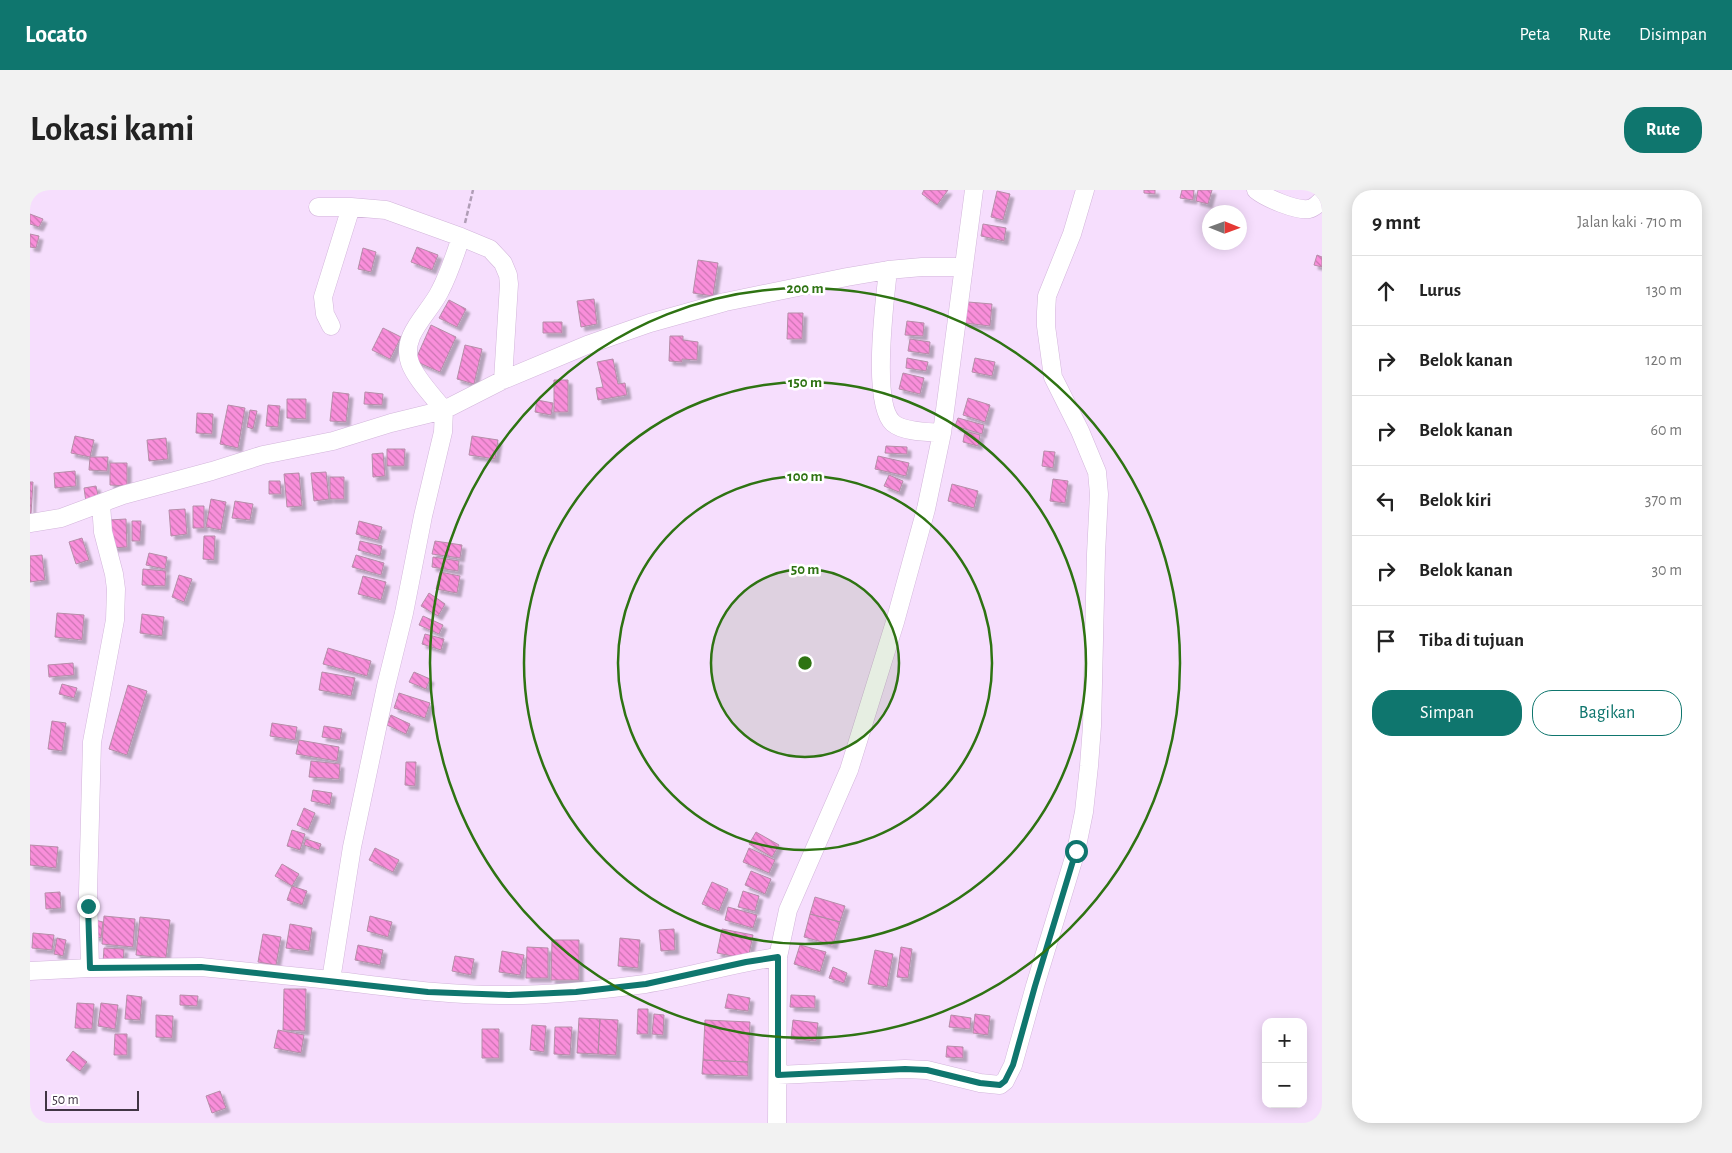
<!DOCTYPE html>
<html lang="id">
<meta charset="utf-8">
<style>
:root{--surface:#fff;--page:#f2f2f2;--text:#222;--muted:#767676;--line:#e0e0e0;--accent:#0f766e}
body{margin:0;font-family:"Alegreya Sans",sans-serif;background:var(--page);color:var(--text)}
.controls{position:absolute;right:15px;bottom:15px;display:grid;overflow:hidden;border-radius:10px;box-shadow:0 2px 12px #0003}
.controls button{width:45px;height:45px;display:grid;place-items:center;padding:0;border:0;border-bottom:1px solid var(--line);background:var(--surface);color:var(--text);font:25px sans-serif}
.compass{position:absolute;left:1172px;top:15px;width:45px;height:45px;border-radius:50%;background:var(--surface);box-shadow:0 2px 12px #0003;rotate:91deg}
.scale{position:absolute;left:15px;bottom:12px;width:94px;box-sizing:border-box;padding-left:5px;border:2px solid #413544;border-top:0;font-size:14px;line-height:18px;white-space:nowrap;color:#413544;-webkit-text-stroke:4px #fff;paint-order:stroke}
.stop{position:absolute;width:15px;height:15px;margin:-11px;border:4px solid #0f766e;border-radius:50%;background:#fff}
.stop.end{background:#0f766e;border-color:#fff;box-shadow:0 1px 5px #0008}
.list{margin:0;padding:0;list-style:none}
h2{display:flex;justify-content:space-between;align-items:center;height:65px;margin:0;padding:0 20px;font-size:21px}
h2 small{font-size:16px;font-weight:400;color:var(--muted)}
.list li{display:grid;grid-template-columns:32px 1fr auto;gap:15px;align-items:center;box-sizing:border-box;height:70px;padding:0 20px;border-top:1px solid var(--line)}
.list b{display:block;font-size:19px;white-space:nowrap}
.list em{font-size:16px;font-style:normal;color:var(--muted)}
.actions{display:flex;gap:10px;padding:15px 20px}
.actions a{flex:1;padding:11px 0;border:1px solid var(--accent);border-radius:20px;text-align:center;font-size:18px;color:var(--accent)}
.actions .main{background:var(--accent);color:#fff}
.icon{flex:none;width:28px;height:28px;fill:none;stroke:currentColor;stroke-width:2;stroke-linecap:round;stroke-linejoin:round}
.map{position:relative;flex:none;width:1292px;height:933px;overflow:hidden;border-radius:20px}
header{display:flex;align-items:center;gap:30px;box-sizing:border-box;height:70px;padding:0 25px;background:var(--accent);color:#fff}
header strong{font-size:24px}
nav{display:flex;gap:28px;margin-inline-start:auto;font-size:18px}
.intro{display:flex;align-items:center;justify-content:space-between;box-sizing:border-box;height:120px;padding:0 30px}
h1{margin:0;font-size:35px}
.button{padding:12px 22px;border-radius:20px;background:var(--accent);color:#fff;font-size:18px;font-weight:700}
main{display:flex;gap:30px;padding:0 30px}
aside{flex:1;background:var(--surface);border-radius:20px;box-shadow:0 2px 12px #0003}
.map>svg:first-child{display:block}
.building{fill:url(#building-back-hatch);stroke:#b58da8;filter:url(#shadow)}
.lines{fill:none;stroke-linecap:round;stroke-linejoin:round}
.minor-casing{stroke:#d2b5da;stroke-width:19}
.path{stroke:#b09db6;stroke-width:2.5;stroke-dasharray:5 2.5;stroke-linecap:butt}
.minor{stroke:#fff;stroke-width:18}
.route{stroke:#0f766e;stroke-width:6}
.ring{fill:none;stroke:#2e7312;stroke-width:2.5}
.centre{fill:#2e7312;stroke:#fff;stroke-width:2.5}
.ring-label{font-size:15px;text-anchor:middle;font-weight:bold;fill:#2e7312;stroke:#fff;stroke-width:5;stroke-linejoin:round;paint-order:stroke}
</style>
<header>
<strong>Locato</strong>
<nav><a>Peta</a><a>Rute</a><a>Disimpan</a></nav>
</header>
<div class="intro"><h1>Lokasi kami</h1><a class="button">Rute</a></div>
<main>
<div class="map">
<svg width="1292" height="933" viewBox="0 0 1292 933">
<defs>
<pattern id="building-back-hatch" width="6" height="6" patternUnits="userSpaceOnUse" patternTransform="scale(1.25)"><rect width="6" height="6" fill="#f98eda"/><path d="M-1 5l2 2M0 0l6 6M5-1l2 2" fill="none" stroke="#cb75b2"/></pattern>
<filter id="shadow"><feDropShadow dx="4" dy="4" stdDeviation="1" flood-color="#0004"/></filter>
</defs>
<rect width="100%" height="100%" fill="#f6defd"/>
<path class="building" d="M894 0H918L907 15 892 4Z
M1114 0H1125V4L1114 3Z
M1152 0H1164L1163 10 1150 8Z
M1168 0H1182L1178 14 1166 11Z
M967 1 980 4 973 30 961 27Z
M0 24 13 29 9 37 0 34Z
M953 34 976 38 974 51 951 46Z
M0 44 9 46 6 58 0 57Z
M387 57 408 65 402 80 381 72Z
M333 58 346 62 341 82 328 79Z
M1287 65 1292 67V77L1284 75Z
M668 70 688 73 683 106 663 103Z
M564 109 567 134 551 137 547 111Z
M419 110 436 119 427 137 409 128Z
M938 112 962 114 960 136 935 133Z
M758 123H773L772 149H757Z
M877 131 894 133 893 146 875 145Z
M513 132H532V143H513Z
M401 135 426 147 410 182 385 171Z
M353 138 371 147 360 169 342 160Z
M640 146H653V150L668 152 667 170 652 169V172L639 171Z
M880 149 900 152 899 164 878 161Z
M435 155 452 159 444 194 427 189Z
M877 168 898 172 896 181 876 178Z
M945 168 965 172 962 186 942 182Z
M583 169 588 194 595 193 597 205 568 210 566 198 573 197 567 172Z
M873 183 894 188 890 204 869 199Z
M524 190H538V222H524Z
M303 202 319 204 316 232 300 231Z
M335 202 353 204 352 215 334 214Z
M938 208 960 215 955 232 933 225Z
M257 209H276V229L257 228Z
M507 210 523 213 521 225 505 222Z
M198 215 215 218 208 258 190 254Z
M238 215 250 216 248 237 236 236Z
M220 220 227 221 223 239 217 237Z
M167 223 183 224 182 244 166 243Z
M928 228 954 235 952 244 925 236Z
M935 241 950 245 948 256 933 252Z
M45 246 64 250 60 267 41 263Z
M442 246 468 250 465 269 439 265Z
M136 248 138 269 119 271 117 250Z
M856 256 877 257V264L855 263Z
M357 259H375L374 276H357Z
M1014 261 1025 262 1023 278 1012 276Z
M353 263 355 286 343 287 342 264Z
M848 266 879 273 876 286 845 279Z
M60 267H78L77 281 59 280Z
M80 273H97V296L80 295Z
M45 281 46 296 25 298 24 283Z
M296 282 299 309 284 311 281 283Z
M269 283 272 316 257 317 254 284Z
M859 285 873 291 869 302 854 296Z
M300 287H314V309H300Z
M1023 289 1038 291 1035 313 1020 311Z
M239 291H250L251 304H239Z
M0 292H3L1 324H0Z
M922 294 948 301 944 318 918 311Z
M66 296 69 310 56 312 54 298Z
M181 309 196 312 191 340 176 337Z
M205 311 223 314 220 330 202 328Z
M163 316H174V338H163Z
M155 319 157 344 141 346 139 320Z
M96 329 97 357 81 358 79 330Z
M102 331H111L110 351H102Z
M329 331 352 337 348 350 326 344Z
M174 346H185L184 370 173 369Z
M52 348 59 370 46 374 39 352Z
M330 351 352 356 350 366 328 360Z
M405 351 432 355 430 368 402 364Z
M119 363 137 367 135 379 116 375Z
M12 365 15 390 0 392V366Z
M326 365 354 373 351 385 322 377Z
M403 367 429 371 428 381 402 377Z
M113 379 136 381 135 396 112 395Z
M410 382 430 386 427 403 406 399Z
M149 385 162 389 154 412 142 407Z
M333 386 356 392 351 410 328 404Z
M399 403 415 414 408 426 391 416Z
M27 423 54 425 52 450 25 447Z
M112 424 134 427 132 446 110 443Z
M393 426 413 435 409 444 389 435Z
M395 444 414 449 411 460 392 454Z
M298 458 341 471 337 486 293 474Z
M43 473 44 485 19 487 18 475Z
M292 482 325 488 321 506 289 500Z
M384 482 400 489 396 499 379 492Z
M32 494 47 498 44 508 29 504Z
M98 495 117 501 97 565 79 559Z
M369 503 400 513 395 528 364 518Z
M361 525 380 534 376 544 357 535Z
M22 531 36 533 32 561 18 559Z
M242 533 267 537 265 550 240 546Z
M294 536 312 539 310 550 292 547Z
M269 550 309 557 307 571 266 564Z
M281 571 310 574 309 589 279 587Z
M376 572H386L385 596 375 595Z
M283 600 302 603 300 615 281 611Z
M274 618 285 623 278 640 267 635Z
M262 640 275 644 270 660 257 656Z
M726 642 749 655 742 667 719 654Z
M276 649 291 654 289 660 274 655Z
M0 655 28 657 26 678 0 675Z
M345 658 369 670 363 682 339 670Z
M719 658 745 670 739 683 713 672Z
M252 674 269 684 262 696 245 686Z
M721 681 741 689 735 704 715 695Z
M682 692 698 699 689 721 672 714Z
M262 696 277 701 272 715 257 710Z
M713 701 729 706 725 721 708 717Z
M30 702 31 718 16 719 15 703Z
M785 707 815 716 810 732 780 724Z
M698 717 727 725 723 738 695 730Z
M780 724 810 732 803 755 774 747Z
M74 726 105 729 103 757 72 754Z
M340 726 362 732 358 747 337 741Z
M110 727 140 730 136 768 106 765Z
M65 730 73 732 71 748 62 746Z
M260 734 282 738 279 761 256 758Z
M644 739 645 760 631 761 629 740Z
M692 739 723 745 718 769 687 763Z
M3 743 24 745 22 760 2 758Z
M233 744 251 747 246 775 228 772Z
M27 748 36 750 33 766 24 764Z
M590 748 610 750 608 778 588 776Z
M522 750H549V790H521Z
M328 755 353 760 350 775 325 770Z
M770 755 796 762 790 782 764 774Z
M497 757 518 758V788H496Z
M871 757 882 759 878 788 867 787Z
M74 758 94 759 93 774 73 773Z
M845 760 863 764 857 797 838 794Z
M472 761 494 765 490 785 469 782Z
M425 766 444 769 441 785 422 781Z
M803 777 817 783 814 793 799 788Z
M254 799H276L275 841 253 840Z
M698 804 720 808 718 821 695 818Z
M97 805 112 807 110 830 95 829Z
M150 805 168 806 167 816 150 815Z
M761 805 785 806V818L760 817Z
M47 813 64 814 62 839 45 838Z
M71 813 88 815 85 839 68 836Z
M608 819H618V844H607Z
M624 824 634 825 633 845 622 844Z
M945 824 960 826 958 845 943 843Z
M126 825 143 826 142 848 126 847Z
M921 825 941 828 940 839 919 837Z
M549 828 570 829 568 864 547 863Z
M570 829 588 830 586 865 568 864Z
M675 830 720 832 718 872 673 870Z
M763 830 788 833 786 851 761 849Z
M502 835 516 836 514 862 500 860Z
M525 837H542L540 865 524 864Z
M452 839H469V868H452Z
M248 840 274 845 271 863 244 858Z
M85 844H97V865H84Z
M917 856 933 857V868L916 867Z
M43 861 57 872 50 881 36 870Z
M673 870 718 872V886L672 884Z
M190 901 196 918 182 923 176 906Z"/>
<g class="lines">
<defs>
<path id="minor" d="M1226 0C1236 8 1266 21 1279 19 1284 18 1288 14 1292 10
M288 17H321L356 20 431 47 460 59 473 73 478 85 479 94 473 190
M858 80C855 109 841 213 863 233 873 242 899 242 912 243
M301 136 295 124 293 107 321 17
M0 333 31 328 93 305 182 281 233 265 303 251 361 233 414 220 473 190 557 155 620 133 695 112 817 87 858 80 892 77H934
M60 778 58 703 62 552 85 430 86 399 84 384 73 342 71 314
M0 781 60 778 171 777 301 790 322 657 356 496 374 423 393 326 413 242 414 220C403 206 386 189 380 173 370 145 399 124 410 101 419 84 425 65 431 47
M301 790C360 797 419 806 479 805 524 805 570 800 615 794 660 787 703 773 748 767
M748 885 875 879 897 880 950 893 970 895 975 891 983 875 1005 796 1046 661 1054 622 1059 576 1062 536 1066 364 1069 304 1067 282 1050 241 1023 187 1016 136V122L1017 106 1042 44 1055 0
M747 933 748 767 758 720 819 580 865 432 896 319 912 243 944 0"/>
</defs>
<use href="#minor" class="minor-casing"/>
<path class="path" d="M435 33 443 0"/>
<use href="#minor" class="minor"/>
</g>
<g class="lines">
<path class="route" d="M58 716 60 778 171 777 398 802 479 805 546 802 616 794 716 772 748 767V885L875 879 897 880 950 893 970 895 975 891 983 875 1005 796 1046 661"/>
</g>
<circle cx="775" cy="473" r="94" fill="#2e7312" fill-opacity=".12"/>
<g class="ring">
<circle cx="775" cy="473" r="94"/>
<circle cx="775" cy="473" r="187"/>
<circle cx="775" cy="473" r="281"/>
<circle cx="775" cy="473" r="375"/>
</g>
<circle cx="775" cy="473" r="8" class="centre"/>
<g class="ring-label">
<text x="775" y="103">200 m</text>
<text x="775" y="197">150 m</text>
<text x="775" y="291">100 m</text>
<text x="775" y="384">50 m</text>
</g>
</svg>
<div class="controls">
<button>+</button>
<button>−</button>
</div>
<svg class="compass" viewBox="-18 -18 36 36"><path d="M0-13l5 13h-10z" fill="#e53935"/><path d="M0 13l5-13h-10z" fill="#767676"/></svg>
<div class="scale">50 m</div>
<div class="stop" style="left:1046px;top:661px"></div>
<div class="stop end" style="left:58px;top:716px"></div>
</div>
<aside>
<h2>9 mnt<small>Jalan kaki · 710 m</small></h2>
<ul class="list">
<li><svg class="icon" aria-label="ahead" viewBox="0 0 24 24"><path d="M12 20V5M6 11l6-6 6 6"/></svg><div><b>Lurus</b></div><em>130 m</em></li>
<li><svg class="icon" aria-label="right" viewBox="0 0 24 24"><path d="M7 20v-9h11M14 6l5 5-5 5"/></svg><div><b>Belok kanan</b></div><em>120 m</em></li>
<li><svg class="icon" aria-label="right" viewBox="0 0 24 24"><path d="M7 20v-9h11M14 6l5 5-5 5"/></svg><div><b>Belok kanan</b></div><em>60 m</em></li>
<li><svg class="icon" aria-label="left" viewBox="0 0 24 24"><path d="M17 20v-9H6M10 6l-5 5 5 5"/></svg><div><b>Belok kiri</b></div><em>370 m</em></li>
<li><svg class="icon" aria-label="right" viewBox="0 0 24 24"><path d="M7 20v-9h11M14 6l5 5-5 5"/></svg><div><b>Belok kanan</b></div><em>30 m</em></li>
<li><svg class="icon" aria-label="arrive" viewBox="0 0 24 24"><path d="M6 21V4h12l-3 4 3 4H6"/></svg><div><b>Tiba di tujuan</b></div></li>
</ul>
<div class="actions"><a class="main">Simpan</a><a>Bagikan</a></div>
</aside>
</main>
